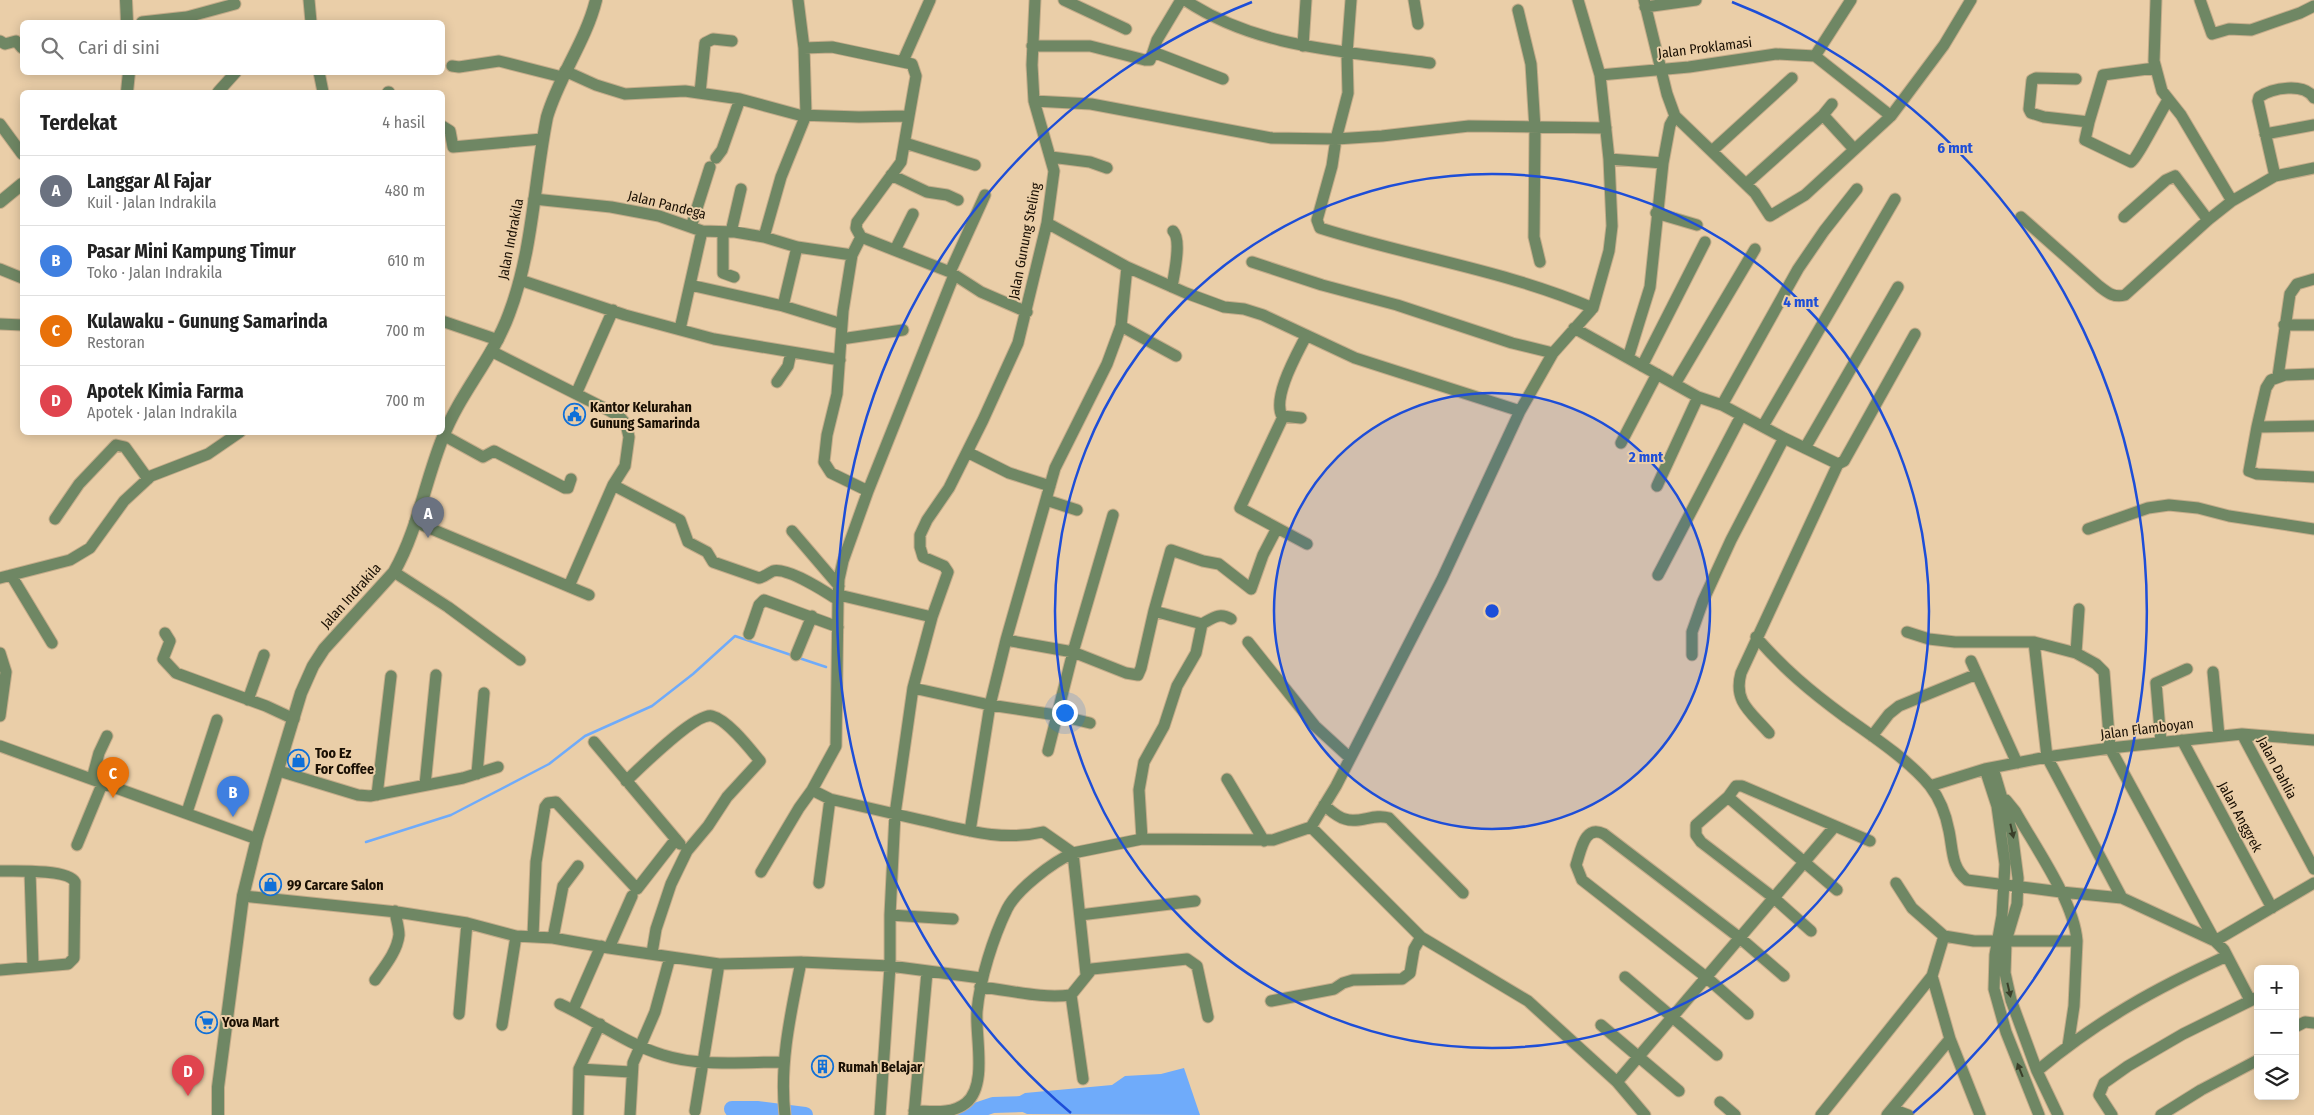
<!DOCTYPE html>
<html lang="id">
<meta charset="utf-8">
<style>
:root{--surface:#fff;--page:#f6f6f6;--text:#222;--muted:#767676;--line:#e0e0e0;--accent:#7c3aed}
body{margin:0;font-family:"Fira Sans Condensed",sans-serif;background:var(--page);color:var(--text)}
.controls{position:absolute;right:15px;bottom:15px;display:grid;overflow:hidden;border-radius:8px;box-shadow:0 2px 12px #0003}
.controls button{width:45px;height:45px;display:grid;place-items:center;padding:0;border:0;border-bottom:1px solid var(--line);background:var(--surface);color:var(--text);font:25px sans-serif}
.you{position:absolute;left:1064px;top:712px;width:18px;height:18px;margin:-12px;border:4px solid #fff;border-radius:50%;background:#1a73e8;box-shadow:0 0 0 8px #1a73e833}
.badge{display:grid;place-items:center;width:32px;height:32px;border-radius:50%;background:var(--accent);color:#fff;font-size:16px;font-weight:700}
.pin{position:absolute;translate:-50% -41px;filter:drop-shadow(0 1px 2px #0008)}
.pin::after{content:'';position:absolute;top:26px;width:18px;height:15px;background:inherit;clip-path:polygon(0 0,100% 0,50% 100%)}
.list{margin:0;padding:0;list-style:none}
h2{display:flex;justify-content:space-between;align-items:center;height:65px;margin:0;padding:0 20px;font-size:21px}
h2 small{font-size:16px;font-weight:400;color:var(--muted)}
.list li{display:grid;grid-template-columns:32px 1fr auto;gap:15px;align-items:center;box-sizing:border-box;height:70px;padding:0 20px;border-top:1px solid var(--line)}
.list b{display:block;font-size:19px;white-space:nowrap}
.list p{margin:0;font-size:16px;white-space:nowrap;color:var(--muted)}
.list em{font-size:16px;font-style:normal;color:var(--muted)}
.icon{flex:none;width:28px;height:28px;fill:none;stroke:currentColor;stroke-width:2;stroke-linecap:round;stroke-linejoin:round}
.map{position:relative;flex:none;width:2314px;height:1115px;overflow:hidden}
.search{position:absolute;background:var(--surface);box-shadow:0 2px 12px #0003;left:20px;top:20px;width:425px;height:55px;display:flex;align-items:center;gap:12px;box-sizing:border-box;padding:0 18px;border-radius:8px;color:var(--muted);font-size:19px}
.panel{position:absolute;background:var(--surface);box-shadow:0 2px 12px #0003;left:20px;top:90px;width:425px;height:345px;border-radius:8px}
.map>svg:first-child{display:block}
.water{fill:#6fabfa}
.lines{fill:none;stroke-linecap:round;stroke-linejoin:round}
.stream{stroke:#6fabfa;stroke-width:2.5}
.river{stroke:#6fabfa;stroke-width:16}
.minor-casing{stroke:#c4ac8a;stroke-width:13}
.tertiary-casing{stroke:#c4ac8a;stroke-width:14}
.minor{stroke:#6f8764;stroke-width:11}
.tertiary{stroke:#6f8764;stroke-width:12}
.oneway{fill:#3b3f2a}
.ring{fill:none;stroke:#1d4ed8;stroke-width:2.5}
.labels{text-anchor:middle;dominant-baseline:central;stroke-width:4;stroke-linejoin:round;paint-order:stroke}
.street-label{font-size:14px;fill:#190f03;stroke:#eacea8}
.poi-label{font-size:14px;font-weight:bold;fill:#190f03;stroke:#eacea8;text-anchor:start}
.centre{fill:#1d4ed8;stroke:#eacea8;stroke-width:2.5}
.ring-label{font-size:15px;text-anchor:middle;font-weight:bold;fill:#1d4ed8;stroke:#eacea8;stroke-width:4;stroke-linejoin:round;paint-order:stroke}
</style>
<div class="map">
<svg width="2314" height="1115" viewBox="0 0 2314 1115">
<rect width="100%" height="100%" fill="#eacea8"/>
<path class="water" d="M1184 1068 1200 1115 1027 1114 1005 1104 1025 1093 1112 1085 1125 1076 1161 1074Z"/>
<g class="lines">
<path class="stream" d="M799 658 826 667
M366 842 451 815 549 764 585 736 652 706 693 674 735 636 794 656"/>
<path class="river" d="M732 1109H757L805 1115
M963 1115 993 1105 1025 1104"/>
<defs>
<path id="minor" d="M309 0 311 22
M1064 0 1126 29
M1181 0 1157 40 1153 52 1223 79
M1185 0C1258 49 1346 51 1430 63
M1351 0 1347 53 1348 93 1336 139 1332 166 1317 220 1320 228C1411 257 1505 270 1593 308
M1414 0 1418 24
M1644 0 1667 94 1675 116 1755 193 1770 216 1805 195 1891 116
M2156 0 2154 61 2162 91 2181 115 2232 201
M2200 0 2212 34 2229 29 2251 30 2300 13 2314 6
M1645 7 1696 0
M1518 10 1531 64 1535 129 1534 237 1540 262
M142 22 187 17 235 4
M0 41 5 44 16 41 22 48
M1032 46H1090L1145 60H1150L1153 52
M1303 46 1306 0
M1815 56 1891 116 1944 45 1971 0
M1815 56 1851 0
M903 61 930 0
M452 66 459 67 499 61 562 77
M565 71 596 85 625 94 685 91 740 99 799 115 859 117 909 116 916 76 912 64 832 47 804 48
M319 72 323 92
M1600 75 1689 67 1776 54 1815 56
M2076 79 2036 78 2032 80 2029 109 2031 113 2044 117 2089 122 2085 140 2131 162C2137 159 2161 111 2168 100
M218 92 236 72
M388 92H389
M700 93 705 43 713 39 732 41
M1034 101 1091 104 1272 138 1336 139 1382 136 1469 126 1606 128
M1823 115 1854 149
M2089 122 2103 75 2155 68
M0 124 22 154
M442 126 450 131 453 147 542 139
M2265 134 2314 125
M905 143 975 165
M1713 150 1792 78
M1051 157 1090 162 1107 168
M716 158 722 150 740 99
M1609 159 1663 163
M891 175 927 192 947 195 958 200
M2275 176 2258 101 2259 97C2272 88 2304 82 2314 98
M1746 184 1823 115 1832 104
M534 199 611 207 659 216 702 231 735 232 764 237 797 247 852 255
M1656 213 1697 225
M2021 217 2099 286C2108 293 2114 298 2125 295L2208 220 2232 201 2275 176 2314 168
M2124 217 2166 180 2175 176 2208 220
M691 227 710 167
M723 232V273L734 277
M731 232 741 189
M764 237 781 177 806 115 804 48 798 0
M861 237 856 228 857 222 901 162 909 116
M895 250 913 214
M1127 267 1186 293 1224 307 1244 309 1263 315 1355 358 1520 411
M0 269 22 278
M950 272 985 195
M520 280 625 315 714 339 840 360
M690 285 783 306 842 324
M1172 287C1174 274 1182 240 1173 231
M783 306 797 247
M442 321 498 340
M0 324 22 325
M2284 325H2314
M1121 326 1176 356
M1574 328 1698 397 1722 405 1784 438 1838 464
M680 329 702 231
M841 339 903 330
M491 351 608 410 620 417 626 424 629 437 625 466 613 485 569 586
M1553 353 1593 308 1609 251 1612 226 1609 159 1600 75 1578 0
M1628 358 1650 287 1663 163 1670 125 1675 116
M1642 366 1705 242
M2314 374 2285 375 2271 380 2266 388 2257 427 2314 426
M2278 376 2290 294 2297 284 2314 279
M777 382 788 366 791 352
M1675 384 1755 249
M576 394 613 310
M1722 405 1798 269 1824 231 1857 189
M1283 417 1240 508 1307 544
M1301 418 1282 416C1272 397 1297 354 1306 336
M1763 426 1895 199
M2257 427 2249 471 2257 474 2314 477
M443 435 483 457 494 451 565 488H568L571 479
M1621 443 1657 374
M1805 448 1898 287
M967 452 1009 473 1050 486
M613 485 680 520 688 542 707 552 713 562 759 578C765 577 768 573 773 571 787 567 826 592 838 600
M1657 486 1698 397
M868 491 831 473 824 462 827 435 837 394 843 311 852 255 861 237 950 272 981 292 1027 312
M1046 500 1077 510
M55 519 79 484 116 445 125 447 148 479
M415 522 589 595
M2088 529 2148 508 2169 505 2198 508 2229 516 2314 529
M792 531 839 586
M394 572 448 607 520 660
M11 575 52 643
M1658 575 1741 416
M0 578 70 560 90 548 124 501 151 476 208 454 240 432
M839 595 932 617
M2079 609 2076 653 2096 664 2104 672 2110 748 2215 941 2314 883
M1154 611 1202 624
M1907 632 1929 639 1955 642H2034L2076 653
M165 633 170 641 163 659 176 673 266 706 294 719
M749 634 759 605 764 600 838 627
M1756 637C1784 669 1810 691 1844 716 1871 735 1910 761 1930 786 1940 799 1946 815 1949 831 1953 850 1951 867 1967 880L2061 892 2122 898 2215 941 2224 950 2250 1000
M1006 640 1073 652 1126 673 1138 675 1141 668 1154 611 1171 550 1203 561 1219 564 1251 589 1263 555 1277 528
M1248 642 1315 726 1350 758
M2034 642 2047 757 2122 898
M0 653 6 672 0 716
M796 655 812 616
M1692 655V632L1703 601 1731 540 1784 438
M1971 661 2017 763
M2213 672 2219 736
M913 688 990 705 1056 715 1090 723
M248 700 264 655
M1769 733C1751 712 1733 702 1741 673L1838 464 1844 461 1915 334
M2242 734 2314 869
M1872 736 1889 714 1899 706 1977 674
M2182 740 2272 908
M594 742 680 844
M2161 742 2156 683 2187 669
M0 746 257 839
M1048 751 1073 652 1113 515
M1993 768 2012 832 2018 878 2017 904 2006 941 2005 973 2011 1000 2037 1071 2058 1115
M1985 769 1997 806 2005 864 2002 916 1995 955 1994 989 2006 1032 2039 1115
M279 771 358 795 370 796 463 778 498 767
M477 774 484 693
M92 779 99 753 107 736
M1227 779 1264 841
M626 781C640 768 696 712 712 716 728 720 750 749 760 761L727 797 708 826 687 851 671 884 656 929 652 953
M425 785 436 675
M1930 786 1985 769 2047 757 2110 748 2242 734 2314 740
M812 790 830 799C860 806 891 813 921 820 962 829 1001 842 1043 832L1073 853 1086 974
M377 795 391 676
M1728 797 1736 786H1742L1870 841
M1324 805C1330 810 1337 817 1345 819 1359 824 1374 813 1389 818L1463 893
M187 812 217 720
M1311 827 1421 937 1528 1001 1617 1082 1645 1115
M970 831 990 705 1006 640 1055 468 1107 364 1121 326 1127 267 1047 223
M1142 839 1139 790 1144 762 1164 726 1177 686 1196 653 1202 624C1213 618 1219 612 1231 619
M77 845 103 782
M0 871C15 871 68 869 75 882L74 958 68 964 0 970
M30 872 33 966
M761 872 799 808 812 790 836 746 838 600 839 579 843 561 868 491 954 275
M819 883 830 799
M243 896 397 912 467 923 516 936 553 938 609 948 719 964 801 962 890 966 981 978
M890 915 953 919
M1080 915 1195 901
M1811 931 1774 898 1701 842 1696 835V825L1728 797 1837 890
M533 936 536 862 545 807 548 803 556 802 637 889 676 839
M1944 936 1974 941H2077C2074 901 2035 847 2015 811L2006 800
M553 938 563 886 578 866
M609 948 632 896
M1932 976 1950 1039 1980 1115
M1625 977 1717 1055
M375 980C384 967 397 952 399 935 399 927 396 919 395 911
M980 987C1011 990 1040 999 1071 995L1092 969 1187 959 1197 966 1208 1017
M1071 995 1083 1079
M1271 1001 1334 989 1343 983 1353 980 1402 979 1410 973 1414 949 1421 937
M560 1004C595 1020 626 1044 663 1055 700 1067 745 1062 784 1062
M573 1010 601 946
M459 1014 467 923
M1748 1014 1706 977 1582 880 1576 865C1581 851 1584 824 1604 834L1740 938 1784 976
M502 1025 516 936
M1601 1025 1679 1091
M2295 1027 2305 1022 2314 1023
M2068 1046 2074 1006 2077 941
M579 1069 631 1072
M2037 1071C2098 1020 2156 988 2227 956
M1617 1082 1835 826
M1720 1102 1735 1115
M1892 1109 1908 1115
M695 1111 719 964
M914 1111C931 1111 951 1115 966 1103 988 1085 975 1036 977 1011 980 979 993 938 1007 909 1017 889 1053 862 1073 853L1142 839 1273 840 1311 827 1336 786 1442 579 1520 411 1553 353 1512 343 1397 305 1322 285 1252 262
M578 1115 579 1069 600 1024
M630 1115 633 1063 655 1012 670 957
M785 1115C779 1064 791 1012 801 962
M880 1115 890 966V915L895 814 913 688 932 617 948 572 944 566 923 557 920 547V535L927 520 949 488 983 420 1018 343 1047 223 1054 171 1034 101 1032 65 1035 0
M914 1115 927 972
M1821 1115 1932 976 1944 936 1912 908 1896 883
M1887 1115 1950 1039
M2112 1115 2099 1095 2104 1083 2128 1066 2183 1034 2258 997
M2161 1115 2201 1090 2258 1060"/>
<path id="tertiary" d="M126 0 127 22
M127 92 129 72
M0 202 22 184
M218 1115V1087L243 896 257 839 301 693 313 666 324 649 394 572C418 530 425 481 443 437 460 393 493 358 509 314 533 251 534 182 547 117 559 76 586 41 596 0"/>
</defs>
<use href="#minor" class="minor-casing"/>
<use href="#tertiary" class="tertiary-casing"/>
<use href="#minor" class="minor"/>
<use href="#tertiary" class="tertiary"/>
</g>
<defs><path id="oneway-solid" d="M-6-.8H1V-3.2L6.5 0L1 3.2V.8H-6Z" transform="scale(1.25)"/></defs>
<g class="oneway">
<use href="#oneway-solid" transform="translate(2012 831) rotate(77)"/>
<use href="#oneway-solid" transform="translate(2009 990) rotate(77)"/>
<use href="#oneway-solid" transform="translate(2020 1070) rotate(-112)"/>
</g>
<circle cx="1492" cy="611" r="218" fill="#1d4ed8" fill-opacity=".12"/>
<g class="ring">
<circle cx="1492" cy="611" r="218"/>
<circle cx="1492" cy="611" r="437"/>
<path d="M1071 1113A655 655 0 0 1 1252 2M1732 2A655 655 0 0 1 1913 1113"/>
</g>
<defs>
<symbol id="civic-ring" viewBox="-11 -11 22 22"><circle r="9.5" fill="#eacea8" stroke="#1070d8" stroke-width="1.5"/><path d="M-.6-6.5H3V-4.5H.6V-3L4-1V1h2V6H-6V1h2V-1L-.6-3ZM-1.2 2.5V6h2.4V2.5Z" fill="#1070d8"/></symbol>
<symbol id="shop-ring" viewBox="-11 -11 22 22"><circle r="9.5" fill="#eacea8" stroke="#1070d8" stroke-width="1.5"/><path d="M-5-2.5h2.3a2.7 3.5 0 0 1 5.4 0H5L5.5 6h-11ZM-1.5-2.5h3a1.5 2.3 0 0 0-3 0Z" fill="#1070d8"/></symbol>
<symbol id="supermarket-ring" viewBox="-11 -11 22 22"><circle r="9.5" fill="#eacea8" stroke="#1070d8" stroke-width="1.5"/><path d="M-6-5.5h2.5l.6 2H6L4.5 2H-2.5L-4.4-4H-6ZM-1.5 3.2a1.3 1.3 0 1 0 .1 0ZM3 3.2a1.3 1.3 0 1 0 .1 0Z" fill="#1070d8"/></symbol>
<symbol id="building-ring" viewBox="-11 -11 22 22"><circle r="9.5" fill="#eacea8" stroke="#1070d8" stroke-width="1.5"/><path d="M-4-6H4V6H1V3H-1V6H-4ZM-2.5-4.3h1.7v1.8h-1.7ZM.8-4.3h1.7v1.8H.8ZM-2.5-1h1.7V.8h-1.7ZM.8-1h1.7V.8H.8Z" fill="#1070d8"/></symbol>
</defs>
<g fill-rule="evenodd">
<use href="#civic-ring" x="562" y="402" width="25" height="25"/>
<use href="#shop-ring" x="286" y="748" width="25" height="25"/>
<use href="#shop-ring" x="258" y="872" width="25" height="25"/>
<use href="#supermarket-ring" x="194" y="1010" width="25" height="25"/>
<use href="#building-ring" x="810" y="1054" width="25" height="25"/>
</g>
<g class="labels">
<g class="street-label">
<text transform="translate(1705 48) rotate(-7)">Jalan Proklamasi</text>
<text transform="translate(667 205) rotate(14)">Jalan Pandega</text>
<text transform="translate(511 239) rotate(-79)">Jalan Indrakila</text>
<text transform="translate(1025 241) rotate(-79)">Jalan Gunung Steling</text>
<text transform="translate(351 596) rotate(-48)">Jalan Indrakila</text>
<text transform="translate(2147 729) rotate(-7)">Jalan Flamboyan</text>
<text transform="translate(2277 768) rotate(62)">Jalan Dahlia</text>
<text transform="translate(2240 817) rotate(62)">Jalan Anggrek</text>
</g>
<g class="poi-label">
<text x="590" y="407">Kantor Kelurahan<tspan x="590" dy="16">Gunung Samarinda</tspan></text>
<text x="315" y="753">Too Ez<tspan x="315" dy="16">For Coffee</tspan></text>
<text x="287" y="885">99 Carcare Salon</text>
<text x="222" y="1022">Yova Mart</text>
<text x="838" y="1067">Rumah Belajar</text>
</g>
</g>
<circle cx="1492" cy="611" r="8" class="centre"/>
<g class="ring-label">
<text x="1955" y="153">6 mnt</text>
<text x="1801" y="307">4 mnt</text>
<text x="1646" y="462">2 mnt</text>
</g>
</svg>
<div class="controls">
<button>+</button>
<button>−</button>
<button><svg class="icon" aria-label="layers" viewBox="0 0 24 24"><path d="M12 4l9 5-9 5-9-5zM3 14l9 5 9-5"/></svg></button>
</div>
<div class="you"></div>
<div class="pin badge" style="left:428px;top:538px;background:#6b7280">A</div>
<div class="pin badge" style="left:233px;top:817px;background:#3f7fe0">B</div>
<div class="pin badge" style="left:113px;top:798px;background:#e8710a">C</div>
<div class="pin badge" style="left:188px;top:1096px;background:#e0444e">D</div>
<div class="search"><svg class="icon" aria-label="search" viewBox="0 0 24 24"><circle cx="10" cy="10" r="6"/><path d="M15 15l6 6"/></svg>Cari di sini</div>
<section class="panel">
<h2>Terdekat<small>4 hasil</small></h2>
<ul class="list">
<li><span class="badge" style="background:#6b7280">A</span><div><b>Langgar Al Fajar</b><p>Kuil · Jalan Indrakila</p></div><em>480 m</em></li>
<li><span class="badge" style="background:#3f7fe0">B</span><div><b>Pasar Mini Kampung Timur</b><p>Toko · Jalan Indrakila</p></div><em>610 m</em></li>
<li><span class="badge" style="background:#e8710a">C</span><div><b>Kulawaku - Gunung Samarinda</b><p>Restoran</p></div><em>700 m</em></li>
<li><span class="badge" style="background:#e0444e">D</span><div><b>Apotek Kimia Farma</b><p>Apotek · Jalan Indrakila</p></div><em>700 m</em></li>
</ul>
</section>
</div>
